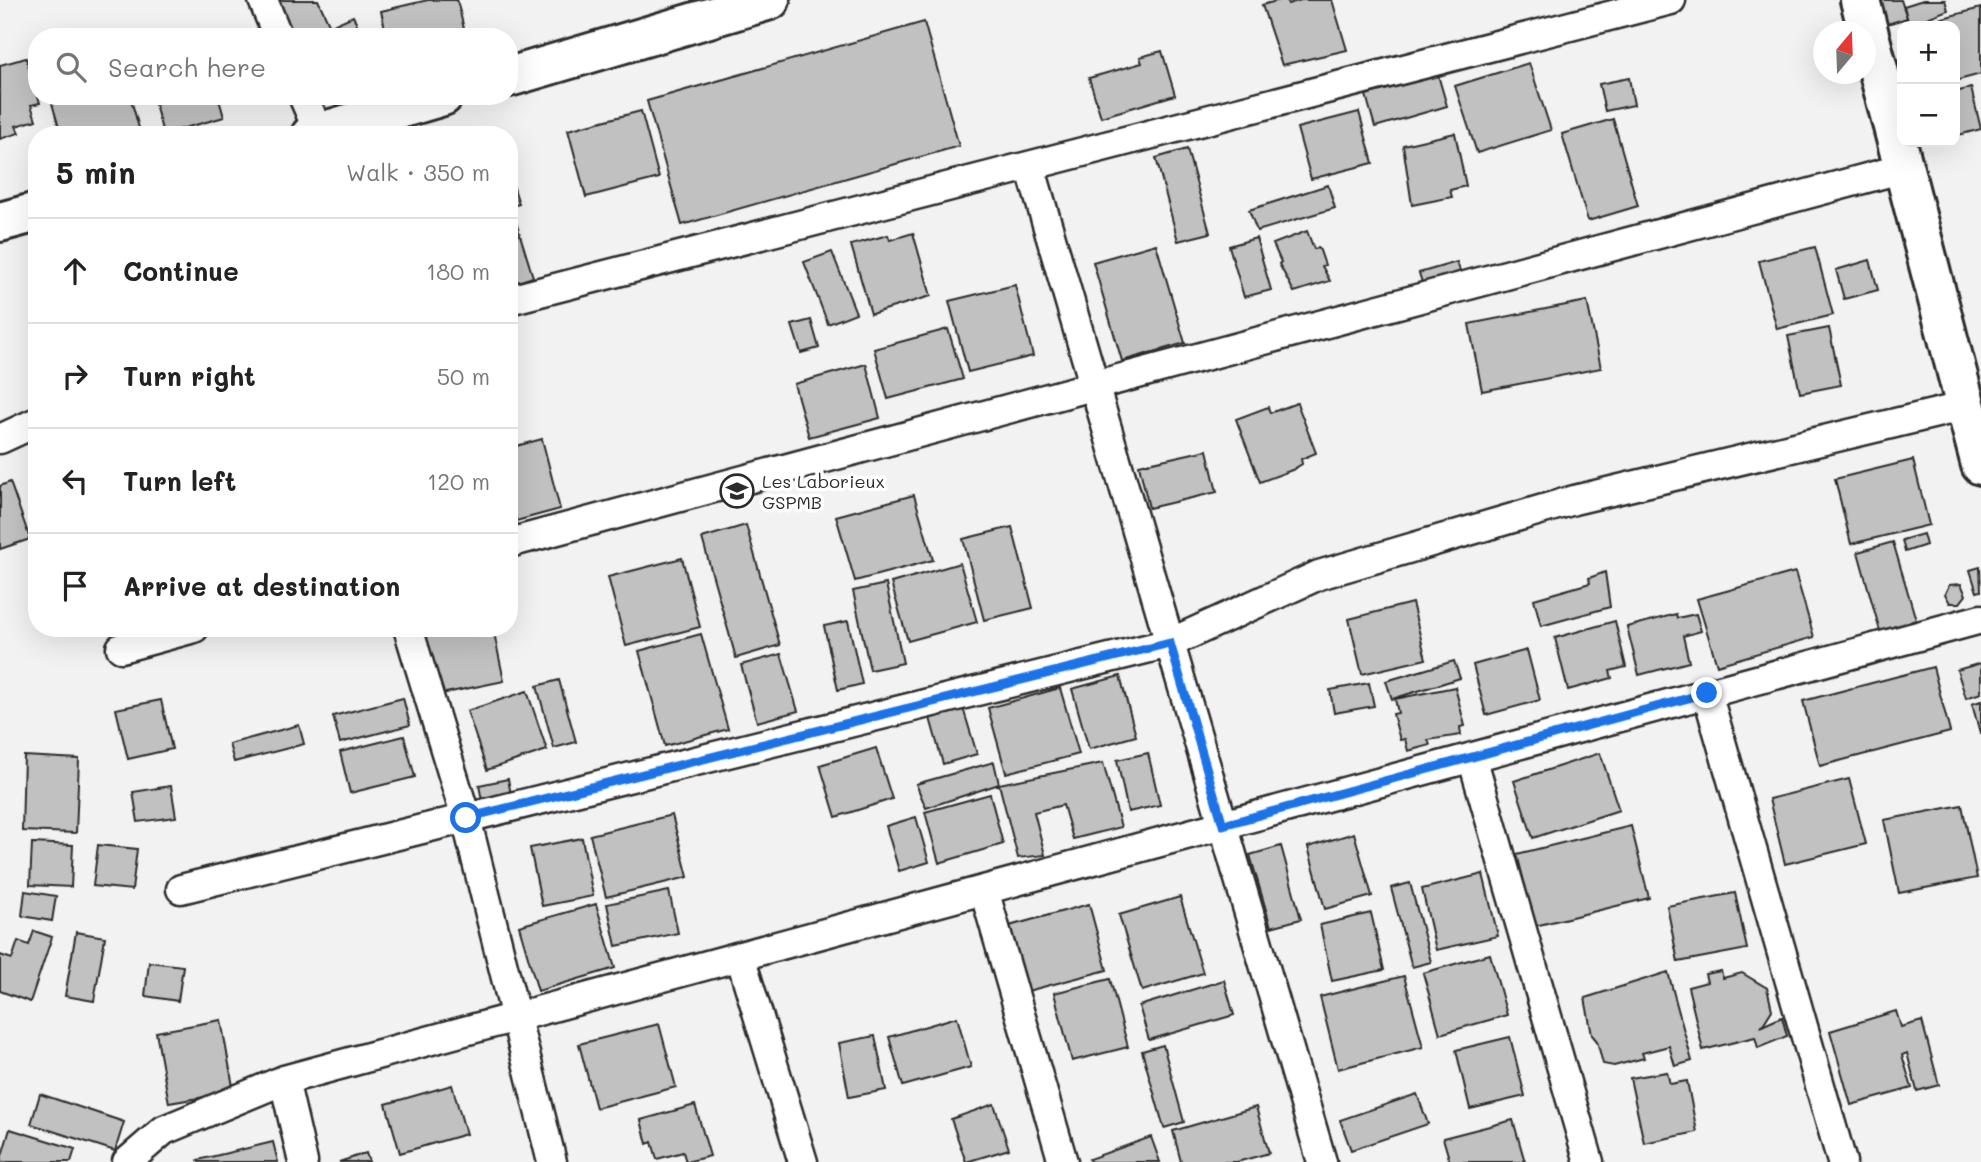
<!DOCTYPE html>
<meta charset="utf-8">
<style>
:root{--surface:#fff;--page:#f2f2f2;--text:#222;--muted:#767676;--line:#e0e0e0}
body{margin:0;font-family:Mali,sans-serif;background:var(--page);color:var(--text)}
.controls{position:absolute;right:21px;top:21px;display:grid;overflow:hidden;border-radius:14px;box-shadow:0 7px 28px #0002}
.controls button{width:63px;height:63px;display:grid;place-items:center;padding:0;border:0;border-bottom:2px solid var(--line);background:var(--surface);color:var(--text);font:35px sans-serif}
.compass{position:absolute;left:1813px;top:21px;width:63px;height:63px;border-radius:50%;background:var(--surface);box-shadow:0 7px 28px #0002;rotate:19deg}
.stop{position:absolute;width:21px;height:21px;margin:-16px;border:5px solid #1a73e8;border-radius:50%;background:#fff}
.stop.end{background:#1a73e8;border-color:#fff;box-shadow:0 2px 7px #0008}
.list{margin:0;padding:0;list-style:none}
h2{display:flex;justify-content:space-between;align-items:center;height:91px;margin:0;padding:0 28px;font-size:30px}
h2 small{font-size:23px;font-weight:400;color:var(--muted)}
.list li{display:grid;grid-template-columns:46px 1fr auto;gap:21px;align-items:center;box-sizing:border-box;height:105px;padding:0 28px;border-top:2px solid var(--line)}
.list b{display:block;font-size:26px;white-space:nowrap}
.list em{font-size:23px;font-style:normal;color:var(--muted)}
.icon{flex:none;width:38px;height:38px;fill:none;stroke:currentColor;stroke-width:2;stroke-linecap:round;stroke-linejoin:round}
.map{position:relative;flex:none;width:1981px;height:1162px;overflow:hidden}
.search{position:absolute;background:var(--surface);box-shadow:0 7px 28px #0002;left:28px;top:28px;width:490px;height:77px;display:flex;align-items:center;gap:18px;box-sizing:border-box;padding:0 24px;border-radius:28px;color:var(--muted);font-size:26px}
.panel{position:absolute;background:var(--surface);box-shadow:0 7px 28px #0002;left:28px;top:126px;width:490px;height:511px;border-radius:28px}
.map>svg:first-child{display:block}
.building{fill:#c1c1c1;stroke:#2b2b2b;stroke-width:2}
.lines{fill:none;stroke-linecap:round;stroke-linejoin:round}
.street-casing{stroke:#2b2b2b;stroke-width:33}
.secondary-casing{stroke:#2b2b2b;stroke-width:44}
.street{stroke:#fff;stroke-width:28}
.secondary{stroke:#fff;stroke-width:38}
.route{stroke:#1a73e8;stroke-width:9}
.labels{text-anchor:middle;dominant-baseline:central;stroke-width:7;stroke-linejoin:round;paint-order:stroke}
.poi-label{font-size:18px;fill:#2b2b2b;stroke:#fff;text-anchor:start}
</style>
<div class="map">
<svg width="1981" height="1162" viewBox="0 0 1981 1162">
<rect width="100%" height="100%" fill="#f2f2f2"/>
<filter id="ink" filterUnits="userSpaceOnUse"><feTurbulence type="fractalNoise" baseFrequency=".0143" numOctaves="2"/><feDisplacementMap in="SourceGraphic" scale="14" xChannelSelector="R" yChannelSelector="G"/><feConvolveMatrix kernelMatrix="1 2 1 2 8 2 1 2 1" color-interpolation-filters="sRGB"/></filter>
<g filter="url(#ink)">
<path class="building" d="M269 0H318L335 37H281Z
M428 0H457L466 37H387L381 11Z
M1280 0H1287L1288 4 1301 0H1332L1347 50 1282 65 1262 5Z
M1877 0H1901L1907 18 1884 25Z
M1923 0H1945L1948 10 1909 25 1904 6Z
M1981 8V74L1955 81V26H1928L1927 22Z
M353 16 363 37H339L333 25Z
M924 22 959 146 682 225 647 101Z
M1162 51 1175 95 1101 117 1089 78 1142 63 1140 57Z
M26 58 40 103 31 105 36 120 16 126 19 133 0 139V65Z
M1529 63 1551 130 1477 153 1455 86Z
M1438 75 1447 106 1375 127 1366 95Z
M1629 78 1634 105 1605 111 1599 84Z
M1971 88 1981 129 1955 136V92Z
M50 96H130L141 135H61Z
M153 96H218L224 117 163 134Z
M641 111 659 178 586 197 568 130Z
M1359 112 1373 163 1311 179 1297 128Z
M1613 119 1638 206 1588 221 1562 134Z
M1455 133 1466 186 1450 190 1452 197 1412 205 1403 145Z
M1187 149 1210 233 1178 241 1156 158Z
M509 172 519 204 509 207Z
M1328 185 1335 208 1257 231 1249 210Z
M516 222 533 277 509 285V224Z
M1307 231 1314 249 1319 248 1325 265 1322 266 1330 281 1294 292 1279 264 1281 262 1273 244Z
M913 233 931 296 871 314 851 245 888 235 890 240Z
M1256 238 1271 290 1244 297 1229 246Z
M1156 244 1185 343 1122 361 1093 262Z
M1815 247 1833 315 1777 329 1759 261Z
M832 252 856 313 828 324 804 262Z
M1870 260 1878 290 1844 299 1836 270Z
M1457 262 1463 280 1425 292 1419 273Z
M1015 285 1033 356 968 372 949 301Z
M1587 301 1601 368 1482 391 1469 324Z
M811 320 819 348 801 353 792 325Z
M1829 328 1841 385 1800 393 1788 336Z
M948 329 963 379 888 399 874 349Z
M866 364 880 418 809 437 794 384Z
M1297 403 1316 453 1301 459 1302 464 1292 470 1260 482 1236 419 1268 407 1270 413Z
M542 439 560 509 516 521 509 497V448Z
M1207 450 1217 492 1149 508 1139 465Z
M1913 460 1929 525 1851 544 1835 479Z
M10 482 30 539 0 549V486Z
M914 495 933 560 855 581 836 516Z
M746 525 780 645 736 658 702 538Z
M1012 527 1033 608 984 620 963 539Z
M1923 534 1926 545 1905 552 1902 540Z
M1893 542 1916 620 1880 631 1858 552Z
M682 558 700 627 626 646 608 577Z
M960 563 977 622 908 641 891 583Z
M1980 567 1981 591 1977 592 1970 570Z
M1605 572 1610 607 1541 626 1534 599 1590 583 1589 578Z
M1795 572 1814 637 1717 665 1697 599Z
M886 584 903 663 870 670 853 591Z
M1961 584 1966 595 1960 603H1950L1945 594 1949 585Z
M1412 603 1426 659 1362 674 1349 619Z
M1676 614 1677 618 1696 614 1701 631 1683 636 1689 662 1639 675 1627 627Z
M848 621 862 684 838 690 824 626Z
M1615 621 1626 667 1610 671 1612 678 1568 690 1555 638Z
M422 628H493L504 681 436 695Z
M701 634 728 729 665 746 639 651Z
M1527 650 1540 700 1486 715 1473 665Z
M781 654 798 711 757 722 741 665Z
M1454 661 1460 678 1392 699 1386 681Z
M1981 663V693L1966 698 1957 670Z
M1933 667 1950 732 1820 766 1803 701Z
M1120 676 1136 736 1089 749 1072 689Z
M559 680 576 742 554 748 537 686Z
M1369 683 1374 706 1334 713 1330 690Z
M1455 687 1465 726 1460 727 1461 735 1428 740 1430 745 1408 751 1405 739 1400 740 1393 714 1398 713 1395 699Z
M1060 688 1079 754 1006 773 988 708Z
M527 691 547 750 487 770 467 711Z
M403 698 410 725 340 743 333 716Z
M161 700 172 749 128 759 116 709Z
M1981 701V733H1980L1972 704Z
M963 708 977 754 943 764 930 718Z
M299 725 304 744 234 762 229 744Z
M404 736 415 777 350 793 340 752Z
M876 748 892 799 836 817 820 765Z
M1148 753 1160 805 1128 812 1117 760Z
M1600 753 1619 810 1533 838 1514 781Z
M24 756 79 759 76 833 22 831Z
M994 762 999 784 926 808 916 784Z
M1103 763 1121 827 1073 839 1063 805 1034 812 1045 855 1018 858 999 784Z
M508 779 513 805 484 811 479 785Z
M1849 779 1866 844 1785 864 1769 799Z
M171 786 176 817 138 822 133 792Z
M990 794 1003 844 939 863 925 812Z
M1962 805 1977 878 1899 893 1884 820Z
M672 815 688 877 606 897 590 835Z
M916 817 929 862 899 871 886 826Z
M1631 826 1649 898 1535 926 1517 854Z
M1354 833 1372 896 1325 909 1308 847Z
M582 838 593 896 542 906 530 848Z
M32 843 73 845 71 887 30 885Z
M98 845 137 849 132 890 93 886Z
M1281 846 1301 919 1271 927 1250 855Z
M1483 874 1498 936 1436 950 1422 889Z
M1410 883 1431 962 1412 967 1391 888Z
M25 891 56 896 52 921 22 916Z
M669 891 678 933 616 946 607 904Z
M1735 893 1747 949 1678 962 1667 906Z
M1180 897 1203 973 1142 991 1119 915Z
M596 904 615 968 538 991 519 926Z
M1089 904 1107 970 1020 993 1002 928Z
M1371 913 1384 970 1332 981 1320 925Z
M34 931 52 937 30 1002 0 991V955L12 959 18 941 29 945Z
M76 932 105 937 94 1001 65 996Z
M1490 954 1507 1015 1440 1034 1423 973Z
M149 962 183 966 178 1001 145 996Z
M1721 971 1723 978 1742 973 1767 988 1772 1010 1762 1026 1782 1017 1787 1036 1758 1048 1755 1037 1703 1050 1688 987 1707 982 1705 974Z
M1668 972 1692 1061 1675 1066 1669 1046 1642 1053 1644 1058 1614 1066 1603 1064 1597 1041 1592 1035 1585 998Z
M1404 976 1423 1047 1338 1069 1320 997Z
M1110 979 1128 1047 1072 1061 1054 993Z
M1224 980 1234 1015 1149 1040 1139 1006Z
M1896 1011 1901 1027 1922 1021 1939 1085 1917 1091 1907 1053 1902 1055 1912 1088 1851 1105 1830 1031Z
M957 1017 971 1067 903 1086 889 1037Z
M221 1020 234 1092 169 1103 156 1032Z
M659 1024 676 1087 596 1108 579 1044Z
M875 1036 886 1090 849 1097 839 1043Z
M1510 1037 1525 1096 1470 1109 1456 1050Z
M1163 1045 1184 1122 1164 1128 1142 1051Z
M1667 1072 1670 1084 1687 1081 1697 1132 1644 1143 1630 1078Z
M452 1085 466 1134 400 1153 386 1104Z
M40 1094 124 1122 115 1151 31 1124Z
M1417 1094 1428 1124 1351 1150 1340 1120Z
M994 1104 1009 1149 966 1162 951 1119Z
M695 1105 710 1156 686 1162 683 1152 657 1159 652 1142 647 1144 641 1120Z
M1256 1107 1269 1153 1237 1162H1181L1173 1131Z
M1513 1120 1525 1162H1450L1443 1138Z
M10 1129 75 1149 71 1162H0Z
M1151 1137 1160 1162H1090L1089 1159Z
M273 1142 278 1162H199L198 1160Z
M366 1153 369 1162H339Z"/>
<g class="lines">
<defs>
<path id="street" d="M263 0 278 37
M303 96 319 133
M1030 166 1322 1162
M509 300 1671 0
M0 439 37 422
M509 543 1904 168
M408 628 466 818 552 1162
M121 648 194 628
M1707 693 1842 1162
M1472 757 1589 1162
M181 889 1170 643 1319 575 1574 500 1966 406
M984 890 1063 1162
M740 956 803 1162
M284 1080 303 1162
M127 1162 164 1130 284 1080 1981 619"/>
<path id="secondary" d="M1860 0 1981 465
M509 77 770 0
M311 135 443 96
M0 222 37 212"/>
</defs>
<use href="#street" class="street-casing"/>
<use href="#secondary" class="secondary-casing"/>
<use href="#street" class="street"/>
<use href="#secondary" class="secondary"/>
</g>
</g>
<g class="lines" filter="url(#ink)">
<path class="route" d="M466 818 1170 643 1223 825 1707 693"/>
</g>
<defs>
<symbol id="school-ring" viewBox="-11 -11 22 22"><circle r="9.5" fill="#fff" stroke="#2b2b2b" stroke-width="1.5"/><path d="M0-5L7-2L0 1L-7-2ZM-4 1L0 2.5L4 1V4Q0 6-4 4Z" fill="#2b2b2b"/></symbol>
</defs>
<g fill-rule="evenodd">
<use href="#school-ring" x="718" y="472" width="38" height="38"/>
</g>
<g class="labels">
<g class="poi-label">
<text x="762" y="481">Les Laborieux<tspan x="762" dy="21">GSPMB</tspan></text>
</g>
</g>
</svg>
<div class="controls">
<button>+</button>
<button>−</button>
</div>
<svg class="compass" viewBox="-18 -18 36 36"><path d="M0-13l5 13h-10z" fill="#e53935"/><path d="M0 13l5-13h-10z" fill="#767676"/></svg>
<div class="stop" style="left:466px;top:818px"></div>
<div class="stop end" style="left:1707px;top:693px"></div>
<div class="search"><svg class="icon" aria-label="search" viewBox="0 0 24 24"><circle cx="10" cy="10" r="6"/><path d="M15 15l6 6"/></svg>Search here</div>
<section class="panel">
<h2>5 min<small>Walk · 350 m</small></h2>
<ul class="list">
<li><svg class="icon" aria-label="ahead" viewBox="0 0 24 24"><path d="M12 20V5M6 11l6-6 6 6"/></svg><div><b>Continue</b></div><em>180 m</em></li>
<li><svg class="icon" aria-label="right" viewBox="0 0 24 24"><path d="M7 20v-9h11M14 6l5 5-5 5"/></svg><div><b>Turn right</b></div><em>50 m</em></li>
<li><svg class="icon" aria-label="left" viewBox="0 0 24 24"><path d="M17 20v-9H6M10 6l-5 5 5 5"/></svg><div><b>Turn left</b></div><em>120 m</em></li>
<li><svg class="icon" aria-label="arrive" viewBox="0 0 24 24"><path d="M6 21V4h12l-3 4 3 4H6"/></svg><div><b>Arrive at destination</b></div></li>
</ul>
</section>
</div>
